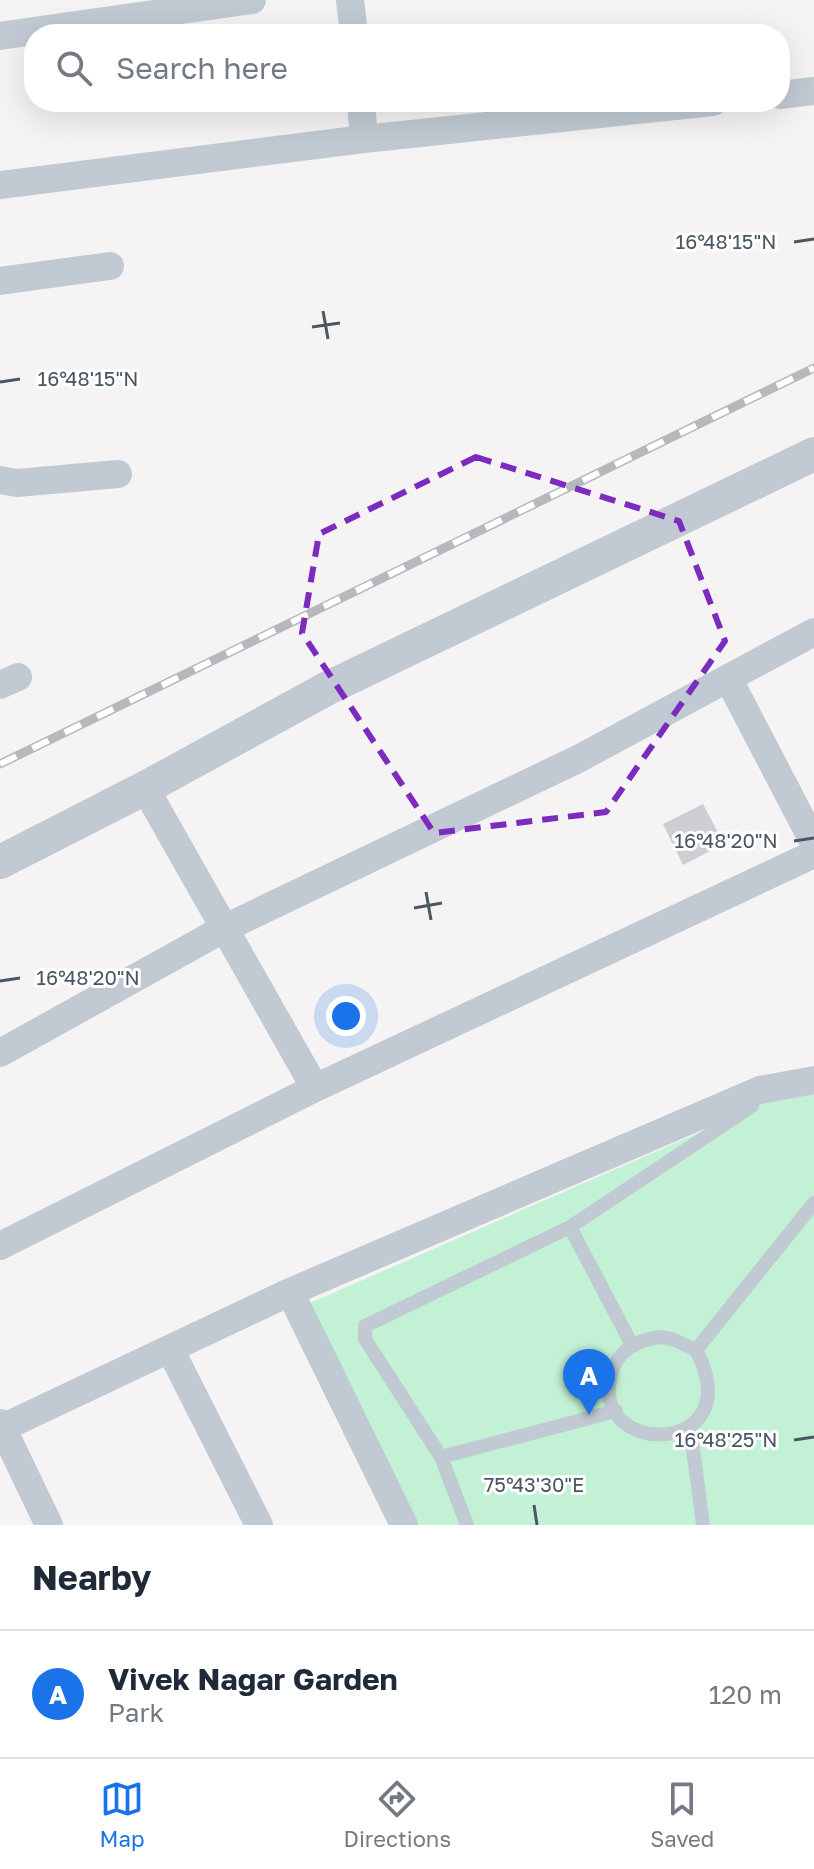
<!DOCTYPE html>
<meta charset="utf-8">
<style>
:root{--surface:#fff;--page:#f2f2f3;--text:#1f2937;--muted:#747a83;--line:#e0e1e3;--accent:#1a73e8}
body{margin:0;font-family:"Golos Text",sans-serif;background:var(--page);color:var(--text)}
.you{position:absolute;left:346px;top:1016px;width:28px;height:28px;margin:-20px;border:6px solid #fff;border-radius:50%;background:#1a73e8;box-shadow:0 0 0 12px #1a73e833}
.badge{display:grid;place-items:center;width:52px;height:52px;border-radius:50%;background:var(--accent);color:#fff;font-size:26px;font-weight:700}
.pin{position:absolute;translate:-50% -66px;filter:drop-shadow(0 2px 4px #0008)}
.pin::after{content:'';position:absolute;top:42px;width:28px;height:24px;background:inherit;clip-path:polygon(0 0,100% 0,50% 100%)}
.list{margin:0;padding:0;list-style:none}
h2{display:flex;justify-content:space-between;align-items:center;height:104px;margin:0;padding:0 32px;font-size:34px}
h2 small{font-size:26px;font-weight:400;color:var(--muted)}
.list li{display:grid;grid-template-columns:52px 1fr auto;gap:24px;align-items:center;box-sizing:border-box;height:128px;padding:0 32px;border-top:2px solid var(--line)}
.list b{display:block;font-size:30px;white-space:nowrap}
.list p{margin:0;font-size:26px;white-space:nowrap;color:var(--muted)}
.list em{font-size:26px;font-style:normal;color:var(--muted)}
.icon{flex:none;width:44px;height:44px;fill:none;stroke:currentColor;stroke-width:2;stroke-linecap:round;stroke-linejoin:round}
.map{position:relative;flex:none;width:814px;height:1525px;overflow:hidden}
.search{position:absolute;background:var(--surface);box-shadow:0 8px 32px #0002;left:24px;right:24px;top:24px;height:88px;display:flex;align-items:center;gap:20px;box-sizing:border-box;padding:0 28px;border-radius:32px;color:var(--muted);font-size:30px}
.sheet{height:232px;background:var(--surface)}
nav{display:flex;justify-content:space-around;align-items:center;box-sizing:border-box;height:112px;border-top:2px solid var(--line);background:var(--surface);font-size:22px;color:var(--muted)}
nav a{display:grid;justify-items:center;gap:4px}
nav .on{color:var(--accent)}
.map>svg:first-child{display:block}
.green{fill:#c3f1d5}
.building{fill:#cdcfd5}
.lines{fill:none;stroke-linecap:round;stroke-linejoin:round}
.service{stroke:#c1cad2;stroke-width:14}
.minor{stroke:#c1cad2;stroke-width:28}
.tertiary{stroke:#c1cad2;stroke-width:34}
.rail-casing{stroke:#b5b8bd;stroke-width:9}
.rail{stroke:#fff;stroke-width:6;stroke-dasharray:18;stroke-linecap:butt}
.marked{fill:none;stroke:#7b2cbf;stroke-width:6;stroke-dasharray:16 10;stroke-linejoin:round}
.ticks{fill:none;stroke:#4a5661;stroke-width:3}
.ticks-label{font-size:20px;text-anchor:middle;fill:#4a5661;stroke:#fff;stroke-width:6;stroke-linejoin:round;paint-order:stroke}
</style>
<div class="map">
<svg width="814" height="1525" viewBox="0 0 814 1525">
<rect width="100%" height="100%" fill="#f5f3f3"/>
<path class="green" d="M814 1092V1525H418L308 1304 778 1098Z"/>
<path class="building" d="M703 804 724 844 683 865 663 824Z"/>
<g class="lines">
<path class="service" d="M659 1337 672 1339 696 1350C753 1459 584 1459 612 1371 619 1350 638 1340 659 1337Z
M632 1345 570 1227 752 1106
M696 1350 814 1203
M690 1426 703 1525
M441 1457 365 1339V1326L570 1227
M467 1525 441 1457 616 1411"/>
<path class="minor" d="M350 0 354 34
M0 36 252 0
M780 95 814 91
M361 102 364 139
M0 185 364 139 713 102
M0 281 110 266
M0 480 17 483 118 474
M728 678 814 843
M0 685 18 677
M145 788 315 1088
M0 1053 225 928 578 759 814 632
M0 1246 315 1088 814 854
M170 1349 259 1525
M0 1423 49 1525
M2 1428 290 1292
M404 1525 290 1292 760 1090 814 1080"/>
<path class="tertiary" d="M0 862 145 788 328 688 814 454"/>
<defs>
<path id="rail" d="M0 764 814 368"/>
</defs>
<use href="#rail" class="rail-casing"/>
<use href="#rail" class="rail"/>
</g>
<path class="marked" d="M476 457 679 521 725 641 606 812 434 833 302 633 319 534Z"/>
<path class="ticks" d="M794 242 814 239M323 311 328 339M312 327 340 323M0 382 20 379M794 841 814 838M426 892 431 920M414 908 442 903M0 981 20 978M794 1440 814 1437M534 1505 537 1525"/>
<g class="ticks-label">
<text x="726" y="249">16°48'15"N</text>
<text x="88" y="386">16°48'15"N</text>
<text x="726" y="848">16°48'20"N</text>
<text x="88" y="985">16°48'20"N</text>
<text x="726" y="1447">16°48'25"N</text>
<text x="534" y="1492">75°43'30"E</text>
</g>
</svg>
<div class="you"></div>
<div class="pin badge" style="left:589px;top:1415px">A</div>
<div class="search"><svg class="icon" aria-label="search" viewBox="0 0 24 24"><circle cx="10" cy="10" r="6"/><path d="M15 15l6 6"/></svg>Search here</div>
</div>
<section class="sheet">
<h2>Nearby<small></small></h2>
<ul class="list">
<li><span class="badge">A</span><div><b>Vivek Nagar Garden</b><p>Park</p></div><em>120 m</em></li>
</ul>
</section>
<nav>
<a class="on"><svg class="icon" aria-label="map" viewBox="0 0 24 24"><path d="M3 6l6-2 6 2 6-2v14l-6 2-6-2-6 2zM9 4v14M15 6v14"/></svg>Map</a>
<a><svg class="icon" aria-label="directions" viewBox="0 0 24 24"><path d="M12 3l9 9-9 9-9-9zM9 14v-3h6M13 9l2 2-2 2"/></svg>Directions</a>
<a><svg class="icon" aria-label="saved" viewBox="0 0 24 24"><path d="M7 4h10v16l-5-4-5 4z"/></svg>Saved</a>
</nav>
